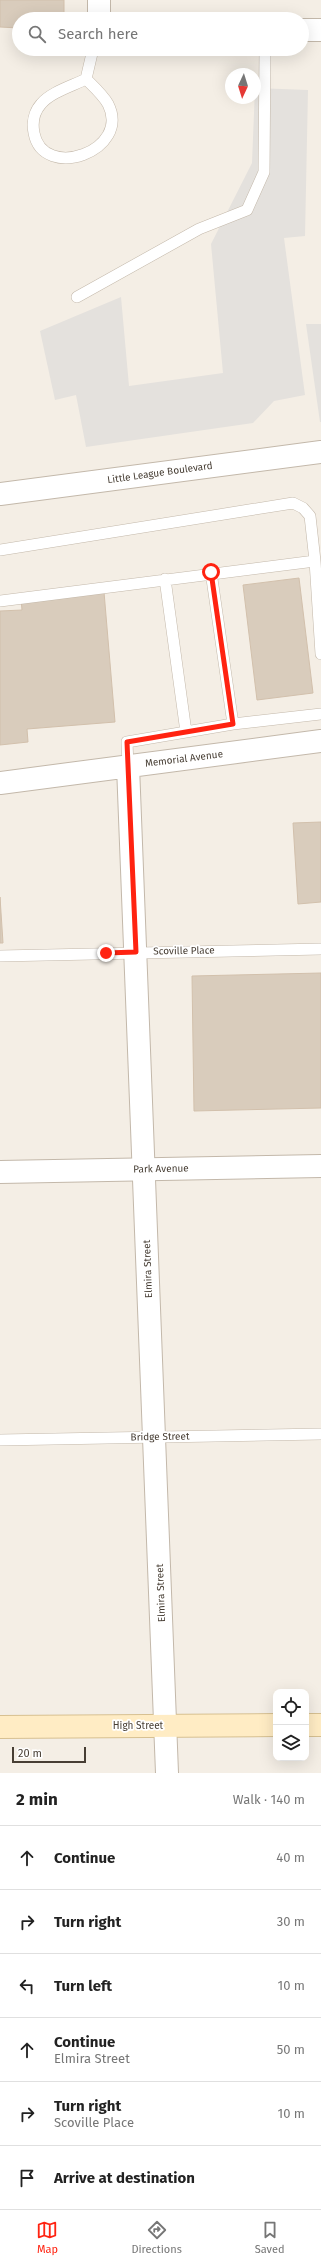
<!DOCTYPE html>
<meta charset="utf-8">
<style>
:root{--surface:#fff;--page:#f6f6f6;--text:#222;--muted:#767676;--line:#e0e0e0;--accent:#ff2311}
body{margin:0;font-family:"Fira Sans",sans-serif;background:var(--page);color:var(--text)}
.controls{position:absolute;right:12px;bottom:12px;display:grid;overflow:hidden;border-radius:8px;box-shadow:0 4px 16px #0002}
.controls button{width:36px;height:36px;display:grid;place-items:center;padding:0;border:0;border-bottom:1px solid var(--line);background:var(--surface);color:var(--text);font:20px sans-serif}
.compass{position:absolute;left:225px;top:68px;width:36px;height:36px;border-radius:50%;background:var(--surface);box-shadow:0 4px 16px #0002;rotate:184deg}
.scale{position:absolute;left:12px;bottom:10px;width:74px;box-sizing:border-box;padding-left:4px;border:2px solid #473e34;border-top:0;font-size:11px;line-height:14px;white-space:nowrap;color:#473e34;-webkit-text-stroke:3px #fff;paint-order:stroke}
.stop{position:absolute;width:12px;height:12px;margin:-9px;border:3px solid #ff2311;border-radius:50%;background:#fff}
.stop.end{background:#ff2311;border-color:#fff;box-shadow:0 1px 4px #0008}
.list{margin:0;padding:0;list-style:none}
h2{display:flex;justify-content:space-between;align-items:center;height:52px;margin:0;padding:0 16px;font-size:17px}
h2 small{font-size:13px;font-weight:400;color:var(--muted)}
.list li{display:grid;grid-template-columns:26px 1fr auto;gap:12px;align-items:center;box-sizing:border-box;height:64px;padding:0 16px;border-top:1px solid var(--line)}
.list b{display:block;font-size:15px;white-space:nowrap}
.list p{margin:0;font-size:13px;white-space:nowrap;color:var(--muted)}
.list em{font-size:13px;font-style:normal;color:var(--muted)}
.icon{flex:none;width:22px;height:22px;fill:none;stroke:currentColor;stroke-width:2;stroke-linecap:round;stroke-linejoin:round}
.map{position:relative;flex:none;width:321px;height:1773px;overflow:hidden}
.search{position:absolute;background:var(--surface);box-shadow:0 4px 16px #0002;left:12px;right:12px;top:12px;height:44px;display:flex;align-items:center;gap:10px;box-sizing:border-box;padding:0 14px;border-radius:22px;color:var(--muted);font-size:15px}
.sheet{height:436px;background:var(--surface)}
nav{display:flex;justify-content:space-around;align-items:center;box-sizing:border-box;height:56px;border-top:1px solid var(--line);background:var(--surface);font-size:11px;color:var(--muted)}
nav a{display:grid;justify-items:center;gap:2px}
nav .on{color:var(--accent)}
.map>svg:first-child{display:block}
.parking{fill:#e4e1dd}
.building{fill:#d9ccbc;stroke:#d2c0ac}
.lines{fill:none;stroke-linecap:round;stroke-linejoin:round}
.service-casing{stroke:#c3b8aa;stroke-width:12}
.minor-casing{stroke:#c3b8aa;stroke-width:24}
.tertiary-casing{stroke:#c3b8aa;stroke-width:24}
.secondary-casing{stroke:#d7c091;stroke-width:24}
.service{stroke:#fff;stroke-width:11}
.minor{stroke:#fff;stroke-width:22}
.tertiary{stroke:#fff;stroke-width:22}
.secondary{stroke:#ffecc4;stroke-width:22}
.route{stroke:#ff2311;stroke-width:5}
.labels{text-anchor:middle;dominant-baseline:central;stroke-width:3.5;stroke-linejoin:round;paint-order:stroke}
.street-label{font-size:10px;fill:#473e34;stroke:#fff}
</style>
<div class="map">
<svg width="321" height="1773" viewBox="0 0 321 1773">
<rect width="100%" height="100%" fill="#f4eee5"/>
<path class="parking" d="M255 88 308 90 305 236 284 238 305 395 274 401 253 423 86 447 76 395 55 400 40 331 121 297 129 386 223 373 211 244 252 163Z
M306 324H321V422H320Z"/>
<path class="building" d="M0 0H64V19H19V28L0 27Z
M299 578 313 693 257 700 243 585Z
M104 592 115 722 27 729 28 742 0 745V611L22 610 21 599Z
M321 822V902L298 904 293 823Z
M0 897 3 943H0Z
M321 973V1108L194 1111 192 976Z"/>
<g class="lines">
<defs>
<path id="service" d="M86 79C93 86 103 95 108 104 132 151 43 182 34 133 32 123 34 112 41 104 51 92 72 86 86 79L93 49
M77 297 199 229 247 210 264 172 265 49
M0 550 293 503 303 508 310 516 315 561 0 601
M315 561 321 654
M211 572 233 724
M165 579 186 732
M128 766 127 742 233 724 321 714
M0 956 321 949
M0 1440 321 1434"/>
<path id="minor" d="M99 19V0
M302 30H321
M128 766 167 1773
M0 783 321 741"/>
<path id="tertiary" d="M0 494 321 452
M0 1172 321 1166"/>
<path id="secondary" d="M306 1725H321
M0 1727 276 1725"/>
</defs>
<use href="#service" class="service-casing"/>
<use href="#minor" class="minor-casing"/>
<use href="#tertiary" class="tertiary-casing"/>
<use href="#secondary" class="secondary-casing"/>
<use href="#service" class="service"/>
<use href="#minor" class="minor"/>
<use href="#tertiary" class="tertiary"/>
<use href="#secondary" class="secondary"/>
</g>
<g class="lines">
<path class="route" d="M106 953 136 952 127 742 233 724 211 572"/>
</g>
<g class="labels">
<g class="street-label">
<text transform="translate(160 473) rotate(-8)">Little League Boulevard</text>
<text transform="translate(184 759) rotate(-7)">Memorial Avenue</text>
<text transform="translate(184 951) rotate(-1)">Scoville Place</text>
<text transform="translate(161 1169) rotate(-1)">Park Avenue</text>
<text transform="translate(148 1269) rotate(-92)">Elmira Street</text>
<text transform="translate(160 1437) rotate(-1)">Bridge Street</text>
<text transform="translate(161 1593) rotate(-92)">Elmira Street</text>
<text x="138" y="1726">High Street</text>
</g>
</g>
</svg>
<div class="controls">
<button><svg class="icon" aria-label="locate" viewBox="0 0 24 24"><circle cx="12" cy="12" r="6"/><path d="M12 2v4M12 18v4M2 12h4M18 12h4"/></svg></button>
<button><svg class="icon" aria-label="layers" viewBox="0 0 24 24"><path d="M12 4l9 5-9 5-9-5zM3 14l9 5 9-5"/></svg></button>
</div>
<svg class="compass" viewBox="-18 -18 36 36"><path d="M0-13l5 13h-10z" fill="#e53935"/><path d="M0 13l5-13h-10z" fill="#767676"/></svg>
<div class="scale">20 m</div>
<div class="stop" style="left:211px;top:572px"></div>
<div class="stop end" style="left:106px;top:953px"></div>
<div class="search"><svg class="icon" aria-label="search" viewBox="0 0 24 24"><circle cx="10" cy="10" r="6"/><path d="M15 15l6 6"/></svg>Search here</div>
</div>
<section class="sheet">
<h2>2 min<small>Walk · 140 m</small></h2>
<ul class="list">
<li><svg class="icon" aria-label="ahead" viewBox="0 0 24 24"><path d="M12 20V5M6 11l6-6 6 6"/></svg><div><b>Continue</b></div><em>40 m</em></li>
<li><svg class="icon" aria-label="right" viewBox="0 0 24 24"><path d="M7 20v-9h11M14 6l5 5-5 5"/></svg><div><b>Turn right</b></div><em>30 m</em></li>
<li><svg class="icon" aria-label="left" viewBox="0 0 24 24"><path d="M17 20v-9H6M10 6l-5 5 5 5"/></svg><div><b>Turn left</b></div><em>10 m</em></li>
<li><svg class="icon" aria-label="ahead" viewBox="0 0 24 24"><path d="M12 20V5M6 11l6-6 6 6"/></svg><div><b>Continue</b><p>Elmira Street</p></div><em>50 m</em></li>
<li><svg class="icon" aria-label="right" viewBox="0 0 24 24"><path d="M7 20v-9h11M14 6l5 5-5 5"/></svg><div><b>Turn right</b><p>Scoville Place</p></div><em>10 m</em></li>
<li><svg class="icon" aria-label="arrive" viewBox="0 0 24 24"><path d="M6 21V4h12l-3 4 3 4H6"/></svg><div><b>Arrive at destination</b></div></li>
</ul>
</section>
<nav>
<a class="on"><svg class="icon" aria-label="map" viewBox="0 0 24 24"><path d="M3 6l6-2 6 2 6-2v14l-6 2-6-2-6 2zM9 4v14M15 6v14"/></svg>Map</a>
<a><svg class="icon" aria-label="directions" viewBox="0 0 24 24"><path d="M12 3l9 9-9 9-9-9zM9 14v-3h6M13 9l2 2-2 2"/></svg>Directions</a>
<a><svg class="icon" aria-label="saved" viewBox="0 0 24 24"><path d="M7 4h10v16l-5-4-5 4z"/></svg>Saved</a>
</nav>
